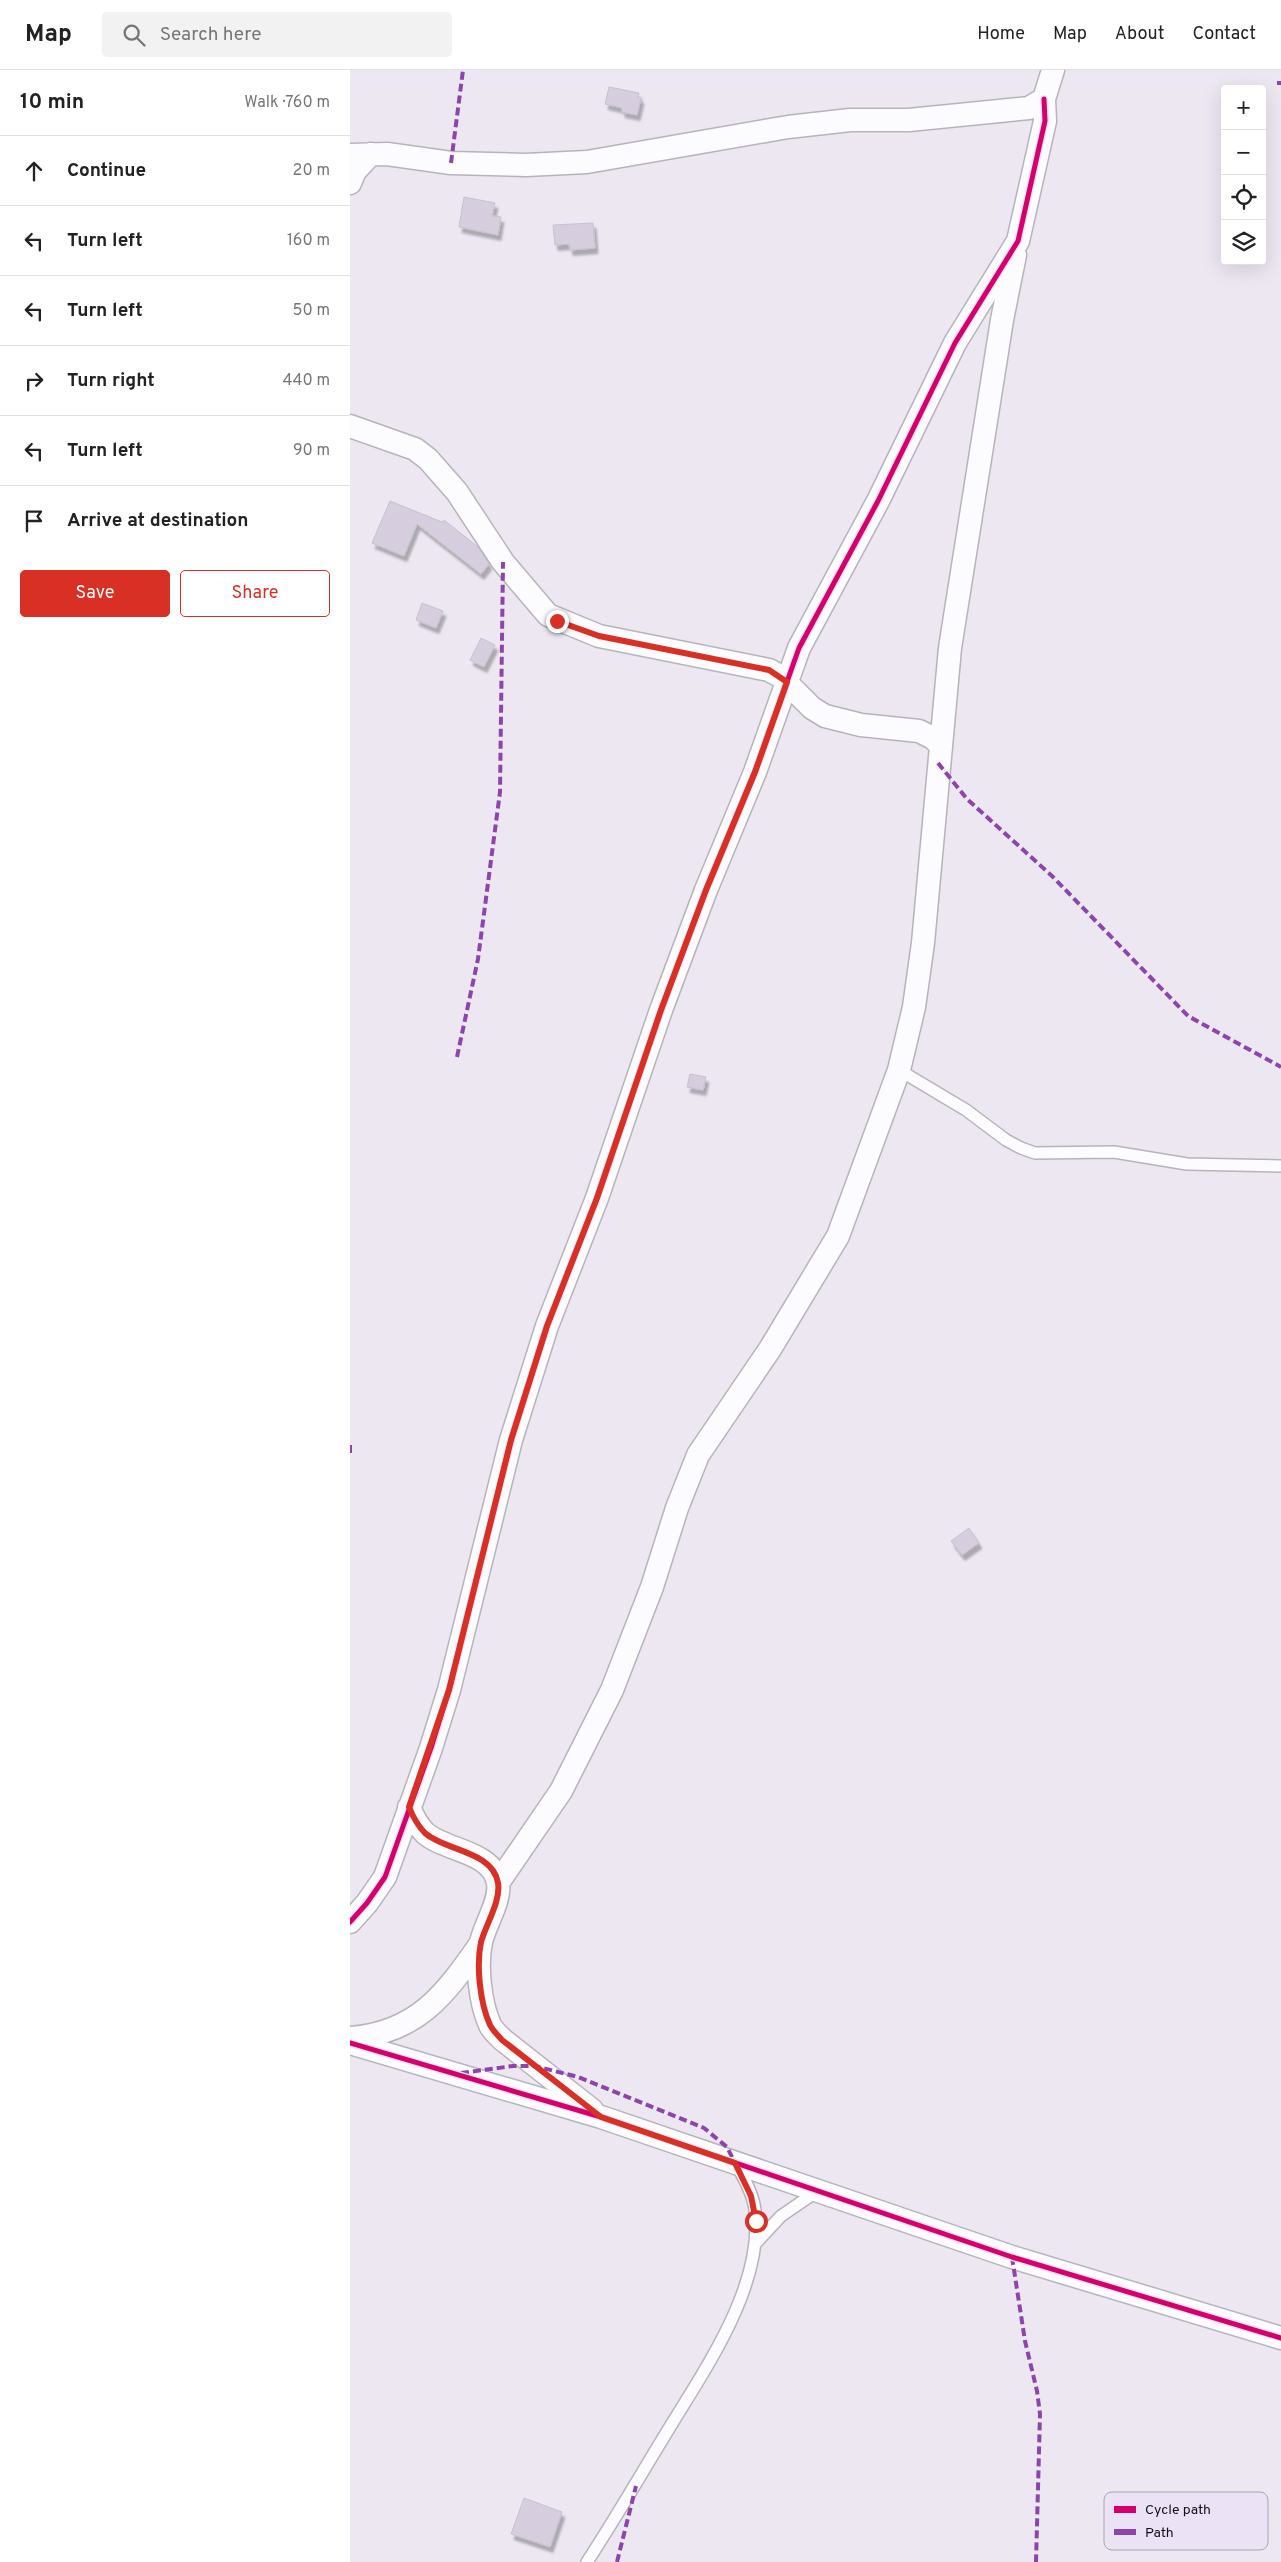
<!DOCTYPE html>
<meta charset="utf-8">
<style>
:root{--surface:#fff;--page:#f2f2f2;--text:#222;--muted:#767676;--line:#e0e0e0;--accent:#d93025}
body{margin:0;font-family:Overpass,sans-serif;background:var(--page);color:var(--text)}
.controls{position:absolute;right:15px;top:15px;display:grid;overflow:hidden;border-radius:5px;box-shadow:0 5px 20px #0002}
.controls button{width:45px;height:45px;display:grid;place-items:center;padding:0;border:0;border-bottom:1px solid var(--line);background:var(--surface);color:var(--text);font:25px sans-serif}
.stop{position:absolute;width:15px;height:15px;margin:-11px;border:4px solid #d93025;border-radius:50%;background:#fff}
.stop.end{background:#d93025;border-color:#fff;box-shadow:0 1px 5px #0008}
.list{margin:0;padding:0;list-style:none}
h2{display:flex;justify-content:space-between;align-items:center;height:65px;margin:0;padding:0 20px;font-size:21px}
h2 small{font-size:16px;font-weight:400;color:var(--muted)}
.list li{display:grid;grid-template-columns:32px 1fr auto;gap:15px;align-items:center;box-sizing:border-box;height:70px;padding:0 20px;border-top:1px solid var(--line)}
.list b{display:block;font-size:19px;white-space:nowrap}
.list em{font-size:16px;font-style:normal;color:var(--muted)}
.actions{display:flex;gap:10px;padding:15px 20px}
.actions a{flex:1;padding:11px 0;border:1px solid var(--accent);border-radius:5px;text-align:center;font-size:18px;color:var(--accent)}
.actions .main{background:var(--accent);color:#fff}
.icon{flex:none;width:28px;height:28px;fill:none;stroke:currentColor;stroke-width:2;stroke-linecap:round;stroke-linejoin:round}
.map{position:relative;flex:none;width:931px;height:2492px;overflow:hidden}
header{display:flex;align-items:center;gap:30px;box-sizing:border-box;height:70px;padding:0 25px;background:var(--surface);border-bottom:1px solid var(--line)}
header strong{font-size:24px}
nav{display:flex;gap:28px;margin-inline-start:auto;font-size:18px}
.search{width:350px;height:45px;background:var(--page);display:flex;align-items:center;gap:12px;box-sizing:border-box;padding:0 18px;border-radius:5px;color:var(--muted);font-size:19px}
main{display:flex}
aside{flex:1;background:var(--surface)}
.map>svg:first-child{display:block}
.building{fill:#d6cede;stroke:#c5c2c9;filter:url(#shadow)}
.lines{fill:none;stroke-linecap:round;stroke-linejoin:round}
.service-casing{stroke:#b7b3bb;stroke-width:14}
.minor-casing{stroke:#b7b3bb;stroke-width:25}
.service{stroke:#fcfbfd;stroke-width:11}
.minor{stroke:#fcfbfd;stroke-width:22}
.quiet{stroke:#8e44ad;stroke-width:4;stroke-dasharray:8 4;stroke-linecap:butt}
.cycleway-casing{stroke:#ebe3f5;stroke-width:8}
.cycleway{stroke:#d6006c;stroke-width:5}
.route{stroke:#d93025;stroke-width:6}
.key{fill:#ebe3f5;stroke:#aaa3b2;stroke-width:1}
.key-label{font-size:14px;fill:#120f15}
</style>
<header>
<strong>Map</strong>
<div class="search"><svg class="icon" aria-label="search" viewBox="0 0 24 24"><circle cx="10" cy="10" r="6"/><path d="M15 15l6 6"/></svg>Search here</div>
<nav><a>Home</a><a>Map</a><a>About</a><a>Contact</a></nav>
</header>
<main>
<aside>
<h2>10 min<small>Walk · 760 m</small></h2>
<ul class="list">
<li><svg class="icon" aria-label="ahead" viewBox="0 0 24 24"><path d="M12 20V5M6 11l6-6 6 6"/></svg><div><b>Continue</b></div><em>20 m</em></li>
<li><svg class="icon" aria-label="left" viewBox="0 0 24 24"><path d="M17 20v-9H6M10 6l-5 5 5 5"/></svg><div><b>Turn left</b></div><em>160 m</em></li>
<li><svg class="icon" aria-label="left" viewBox="0 0 24 24"><path d="M17 20v-9H6M10 6l-5 5 5 5"/></svg><div><b>Turn left</b></div><em>50 m</em></li>
<li><svg class="icon" aria-label="right" viewBox="0 0 24 24"><path d="M7 20v-9h11M14 6l5 5-5 5"/></svg><div><b>Turn right</b></div><em>440 m</em></li>
<li><svg class="icon" aria-label="left" viewBox="0 0 24 24"><path d="M17 20v-9H6M10 6l-5 5 5 5"/></svg><div><b>Turn left</b></div><em>90 m</em></li>
<li><svg class="icon" aria-label="arrive" viewBox="0 0 24 24"><path d="M6 21V4h12l-3 4 3 4H6"/></svg><div><b>Arrive at destination</b></div></li>
</ul>
<div class="actions"><a class="main">Save</a><a>Share</a></div>
</aside>
<div class="map">
<svg width="931" height="2492" viewBox="0 0 931 2492">
<defs>
<filter id="shadow"><feDropShadow dx="3" dy="5.5" stdDeviation="1" flood-color="#0004"/></filter>
</defs>
<rect width="100%" height="100%" fill="#ece7f1"/>
<path class="building" d="M259 17 289 23 288 27 291 28 287 45 272 42V38L255 34Z
M114 127 145 133 142 146 151 147 148 165 109 157Z
M243 153 245 178 220 180 219 174 205 175 203 155Z
M40 431 92 452 94 450 128 477 139 494 131 504 67 454 54 486 22 473Z
M72 533 93 541 86 558 66 550Z
M131 568 145 575 134 597 120 590Z
M340 1004 356 1007 353 1020 337 1017Z
M619 1458 629 1473 612 1485 601 1471Z
M174 2428 212 2442 200 2477 161 2464Z"/>
<g class="lines">
<defs>
<path id="service" d="M549 1000 616 1040 656 1070 671 1078 685 1083 764 1082 837 1094 931 1096
M405 2174 431 2146 466 2122
M237 2492C267 2446 294 2399 323 2352 359 2293 414 2213 405 2140 403 2124 394 2108 386 2094"/>
<path id="minor" d="M0 85 37 84 101 93 176 95 237 92 438 57 500 50H559L679 38 694 29 703 0
M0 113 5 101 21 84
M0 356 65 379 78 389 107 422 153 492 198 545 249 566 419 600 430 606 462 638 475 646 511 655 569 661 583 668 590 675
M59 1737C63 1747 67 1755 75 1763 95 1781 143 1781 148 1813 151 1831 135 1854 131 1872 126 1896 130 1933 140 1955 143 1961 148 1965 153 1970L242 2040
M148 1813 211 1721 262 1620 302 1517 327 1438 348 1385 420 1279 488 1166 549 1000 564 937 573 873 600 578 652 250 665 185
M0 1852 17 1833 35 1807 81 1678 99 1620 161 1370 197 1256 247 1128 311 940 356 820 405 702 449 578 528 431 605 273 668 171 695 51 694 29
M0 1968C67 1963 95 1925 131 1873
M0 1973 251 2047 662 2187 931 2268"/>
</defs>
<use href="#service" class="service-casing"/>
<use href="#minor" class="minor-casing"/>
<use href="#service" class="service"/>
<use href="#minor" class="minor"/>
<path class="quiet" d="M927 13H931
M101 93 113 0
M588 693 617 729 702 806 838 946 931 997
M107 987 128 889 150 722 153 492
M0 1375V1387
M111 2003 163 1996H185L228 2007 354 2058 377 2077 385 2093
M662 2187 675 2271 687 2321 690 2344 686 2492
M267 2492 286 2416"/>
<defs>
<path id="cycleway" d="M0 1852 17 1833 35 1807 81 1678 99 1620 161 1370 197 1256 247 1128 311 940 356 820 405 702 449 578 528 431 605 273 668 171 695 51 694 29
M0 1973 251 2047 662 2187 931 2268"/>
</defs>
<use href="#cycleway" class="cycleway-casing"/>
<use href="#cycleway" class="cycleway"/>
</g>
<g class="lines">
<path class="route" d="M207 551 249 566 419 600 437 612 405 702 356 820 311 940 247 1128 197 1256 161 1370 99 1620 59 1737C63 1747 67 1755 75 1763 95 1781 143 1781 148 1813 151 1831 136 1854 131 1872 126 1896 130 1933 140 1955 143 1961 148 1965 152 1970L251 2047 385 2093 401 2126 406 2151"/>
</g>
<rect x="754" y="2422" width="164" height="58" rx="8" class="key"/>
<rect x="764" y="2436" width="22" height="7" fill="#d6006c"/>
<rect x="764" y="2459" width="22" height="6" fill="#8e44ad"/>
<g class="key-label">
<text x="795" y="2444">Cycle path</text>
<text x="795" y="2467">Path</text>
</g>
</svg>
<div class="controls">
<button>+</button>
<button>−</button>
<button><svg class="icon" aria-label="locate" viewBox="0 0 24 24"><circle cx="12" cy="12" r="6"/><path d="M12 2v4M12 18v4M2 12h4M18 12h4"/></svg></button>
<button><svg class="icon" aria-label="layers" viewBox="0 0 24 24"><path d="M12 4l9 5-9 5-9-5zM3 14l9 5 9-5"/></svg></button>
</div>
<div class="stop" style="left:406px;top:2151px"></div>
<div class="stop end" style="left:207px;top:551px"></div>
</div>
</main>
